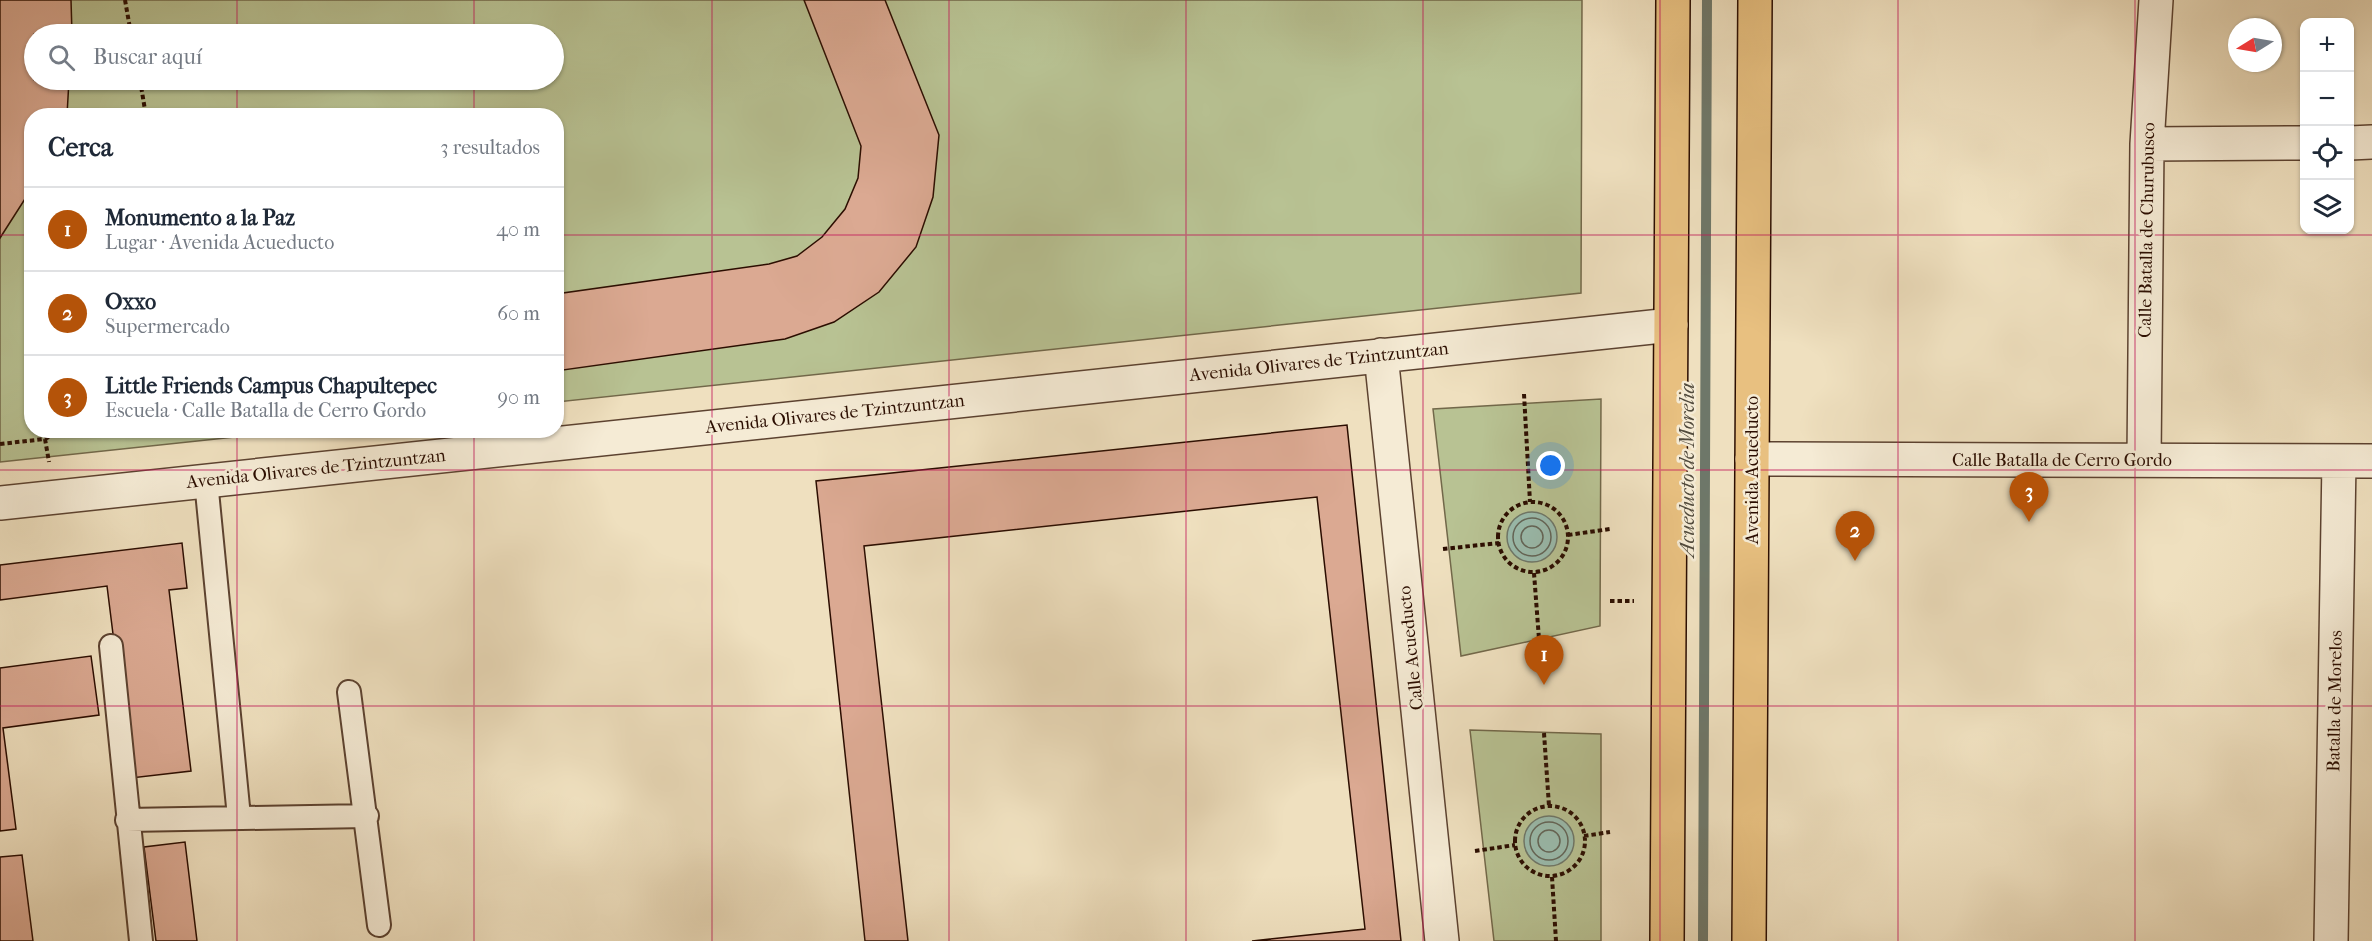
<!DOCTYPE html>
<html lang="es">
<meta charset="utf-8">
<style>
:root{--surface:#fff;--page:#f6f6f7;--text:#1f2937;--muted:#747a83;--line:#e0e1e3;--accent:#b45309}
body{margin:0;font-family:"IM FELL French Canon",serif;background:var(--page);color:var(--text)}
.controls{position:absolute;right:18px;top:18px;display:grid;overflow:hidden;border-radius:12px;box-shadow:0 2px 4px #0004}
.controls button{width:54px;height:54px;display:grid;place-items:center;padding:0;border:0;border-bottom:2px solid var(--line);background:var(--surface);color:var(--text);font:30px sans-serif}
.compass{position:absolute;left:2228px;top:18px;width:54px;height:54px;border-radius:50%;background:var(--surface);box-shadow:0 2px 4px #0004;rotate:259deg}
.you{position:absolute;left:1551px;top:466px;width:21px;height:21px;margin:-15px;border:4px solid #fff;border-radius:50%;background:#1a73e8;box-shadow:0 0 0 9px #1a73e833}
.badge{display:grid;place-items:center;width:39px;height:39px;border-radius:50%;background:var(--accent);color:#fff;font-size:20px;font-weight:700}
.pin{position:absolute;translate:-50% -50px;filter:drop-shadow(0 2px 3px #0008)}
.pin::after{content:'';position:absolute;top:32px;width:21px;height:18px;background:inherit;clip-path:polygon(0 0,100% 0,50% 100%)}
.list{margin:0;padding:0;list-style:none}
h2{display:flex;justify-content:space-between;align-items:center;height:78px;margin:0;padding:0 24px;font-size:26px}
h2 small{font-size:20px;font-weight:400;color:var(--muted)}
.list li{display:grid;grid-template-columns:39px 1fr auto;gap:18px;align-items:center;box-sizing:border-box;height:84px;padding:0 24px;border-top:2px solid var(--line)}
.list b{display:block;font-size:22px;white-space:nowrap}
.list p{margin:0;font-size:20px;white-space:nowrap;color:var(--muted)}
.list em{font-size:20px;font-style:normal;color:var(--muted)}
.icon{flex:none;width:33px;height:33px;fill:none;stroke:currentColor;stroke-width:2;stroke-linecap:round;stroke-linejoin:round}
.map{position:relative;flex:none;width:2372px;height:941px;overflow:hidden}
.search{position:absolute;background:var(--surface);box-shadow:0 2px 4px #0004;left:24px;top:24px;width:540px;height:66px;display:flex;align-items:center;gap:15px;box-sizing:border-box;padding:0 21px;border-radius:33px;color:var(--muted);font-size:22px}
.panel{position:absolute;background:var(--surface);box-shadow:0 2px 4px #0004;left:24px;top:108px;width:540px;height:330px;border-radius:24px}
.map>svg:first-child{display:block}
.green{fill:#b8c293;stroke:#72684a;stroke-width:1.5;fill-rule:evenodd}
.water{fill:#9abdaf;stroke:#6e7769;stroke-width:1.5}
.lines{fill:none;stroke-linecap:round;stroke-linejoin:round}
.shore{stroke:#626558;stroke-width:1.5}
.stream{stroke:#6e7769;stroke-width:10}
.building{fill:#dba992;stroke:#2b0d00;stroke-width:1.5}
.lane-casing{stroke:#5c4230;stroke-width:26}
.street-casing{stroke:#5c4230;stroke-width:36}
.primary-casing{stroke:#2b0d00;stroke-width:36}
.path{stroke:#2b0d00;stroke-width:4;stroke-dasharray:4.5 3;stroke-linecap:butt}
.lane{stroke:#f5ebd5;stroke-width:22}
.street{stroke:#f5ebd5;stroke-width:33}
.primary{stroke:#e8c080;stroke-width:33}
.grid{fill:none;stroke:#c2185b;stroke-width:1.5;stroke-opacity:0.55}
.labels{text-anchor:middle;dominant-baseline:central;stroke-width:5;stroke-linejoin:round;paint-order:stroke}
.street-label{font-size:18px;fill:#2b0d00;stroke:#f5ebd5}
.water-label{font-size:20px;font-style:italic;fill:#524b3d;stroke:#f5ebd5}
</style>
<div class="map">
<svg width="2372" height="941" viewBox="0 0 2372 941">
<rect width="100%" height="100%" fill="#efe0bf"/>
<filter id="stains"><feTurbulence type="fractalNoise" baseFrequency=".00333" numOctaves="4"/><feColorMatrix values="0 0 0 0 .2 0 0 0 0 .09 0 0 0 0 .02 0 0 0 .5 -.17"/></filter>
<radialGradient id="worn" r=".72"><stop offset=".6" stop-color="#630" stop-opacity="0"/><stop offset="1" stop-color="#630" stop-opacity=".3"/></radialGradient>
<path class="green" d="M0 0H1582L1581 293 557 402 556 116H32V430L292 431 0 462ZM34 34H554V80H34Z
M1601 399 1600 626 1461 656 1433 409Z
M1470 730 1601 734V941H1494Z"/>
<path class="water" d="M1507 537a25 25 0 1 1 50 0a25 25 0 1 1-50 0Z
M1524 841a25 25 0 1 1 50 0a25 25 0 1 1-50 0Z"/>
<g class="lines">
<path class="shore" d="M1513 537a19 19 0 1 1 38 0a19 19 0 1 1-38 0Z
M1521 537a11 11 0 1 1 22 0a11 11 0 1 1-22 0Z
M1530 841a19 19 0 1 1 38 0a19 19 0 1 1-38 0Z
M1538 841a11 11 0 1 1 22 0a11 11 0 1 1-22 0Z"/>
<path class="stream" d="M1703 941 1707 0"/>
</g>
<path class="building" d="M0 0H71L72 34H34V80H69L67 115 32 116V188L0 238Z
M804 0H885L939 135 933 197 916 247 879 292 834 322 785 339 556 371V294L769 264 797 256 822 237 845 209 858 178 861 146Z
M1347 425 1401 941H1252L1365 929 1317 497 864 546 908 941H865L816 481Z
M182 543 187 588 169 590 191 771 131 778 107 586 0 600V565Z
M91 656 99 715 3 728 16 829 0 831V668Z
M185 842 197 941H156L144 847Z
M22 855 33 941H0V857Z"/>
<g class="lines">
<defs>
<path id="lane" d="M206 481 239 817
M111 646 141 941
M349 692 379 925
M127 820 367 816"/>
<path id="street" d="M2350 143 2372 142
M2147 144 2304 143
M1381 355 1442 941
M1752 459 2372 461
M2144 460 2147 144 2156 0
M0 503 1671 325
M2331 941 2339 461"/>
<path id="primary" d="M1667 941 1673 0
M1749 941 1755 0"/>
</defs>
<use href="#lane" class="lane-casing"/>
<use href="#street" class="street-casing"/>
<use href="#primary" class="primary-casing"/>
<path class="path" d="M125 0 131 34
M140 80 146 116
M1524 394 1530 502
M45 439 49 462
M0 444 45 439 61 430
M1498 537a35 35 0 1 1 70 0a35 35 0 1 1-70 0Z
M1568 535 1610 529
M1443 549 1499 543
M1534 573 1539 639
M1610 601H1634
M1544 733 1549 806
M1515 841a35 35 0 1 1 70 0a35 35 0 1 1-70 0Z
M1584 836 1610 832
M1475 851 1515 845
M1552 877 1556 941"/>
<use href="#lane" class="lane"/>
<use href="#street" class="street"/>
<use href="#primary" class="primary"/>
</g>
<path class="grid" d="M237 0V34M474 0V34M712 0V941M949 0V941M1186 0V941M1423 0V941M1660 0V941M1898 0V941M2135 0V941M237 80V116M474 80V116M0 235H32M556 235H2372M237 430V941M474 430V941M0 470H2372M0 706H2372"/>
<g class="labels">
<g class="street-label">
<text transform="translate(2147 230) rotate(-89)">Calle Batalla de Churubusco</text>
<text transform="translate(1319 362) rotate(-6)">Avenida Olivares de Tzintzuntzan</text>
<text transform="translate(835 414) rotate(-6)">Avenida Olivares de Tzintzuntzan</text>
<text x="2062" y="460">Calle Batalla de Cerro Gordo</text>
<text transform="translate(316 469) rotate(-6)">Avenida Olivares de Tzintzuntzan</text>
<text transform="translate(1752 470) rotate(-90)">Avenida Acueducto</text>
<text transform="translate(1411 648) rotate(-96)">Calle Acueducto</text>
<text transform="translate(2335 701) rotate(-89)">Batalla de Morelos</text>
</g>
<g class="water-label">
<text transform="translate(1687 470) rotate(-90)">Acueducto de Morelia</text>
</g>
</g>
<rect width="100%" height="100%" filter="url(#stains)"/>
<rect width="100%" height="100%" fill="url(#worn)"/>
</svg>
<div class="controls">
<button>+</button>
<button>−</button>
<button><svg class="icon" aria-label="locate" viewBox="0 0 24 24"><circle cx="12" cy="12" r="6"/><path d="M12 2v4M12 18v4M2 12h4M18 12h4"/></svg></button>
<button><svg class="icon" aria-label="layers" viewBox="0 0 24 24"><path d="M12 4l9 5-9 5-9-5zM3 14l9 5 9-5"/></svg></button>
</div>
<svg class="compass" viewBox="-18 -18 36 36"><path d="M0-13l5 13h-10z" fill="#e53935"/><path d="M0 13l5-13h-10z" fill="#747a83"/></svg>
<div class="you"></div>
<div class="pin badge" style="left:1544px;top:685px">1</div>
<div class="pin badge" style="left:1855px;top:561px">2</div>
<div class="pin badge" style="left:2029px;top:522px">3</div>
<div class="search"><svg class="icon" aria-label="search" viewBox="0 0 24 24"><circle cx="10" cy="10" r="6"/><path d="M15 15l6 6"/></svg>Buscar aquí</div>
<section class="panel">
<h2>Cerca<small>3 resultados</small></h2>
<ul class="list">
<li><span class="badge">1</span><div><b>Monumento a la Paz</b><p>Lugar · Avenida Acueducto</p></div><em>40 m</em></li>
<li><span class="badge">2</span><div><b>Oxxo</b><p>Supermercado</p></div><em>60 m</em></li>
<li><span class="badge">3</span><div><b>Little Friends Campus Chapultepec</b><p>Escuela · Calle Batalla de Cerro Gordo</p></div><em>90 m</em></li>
</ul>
</section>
</div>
